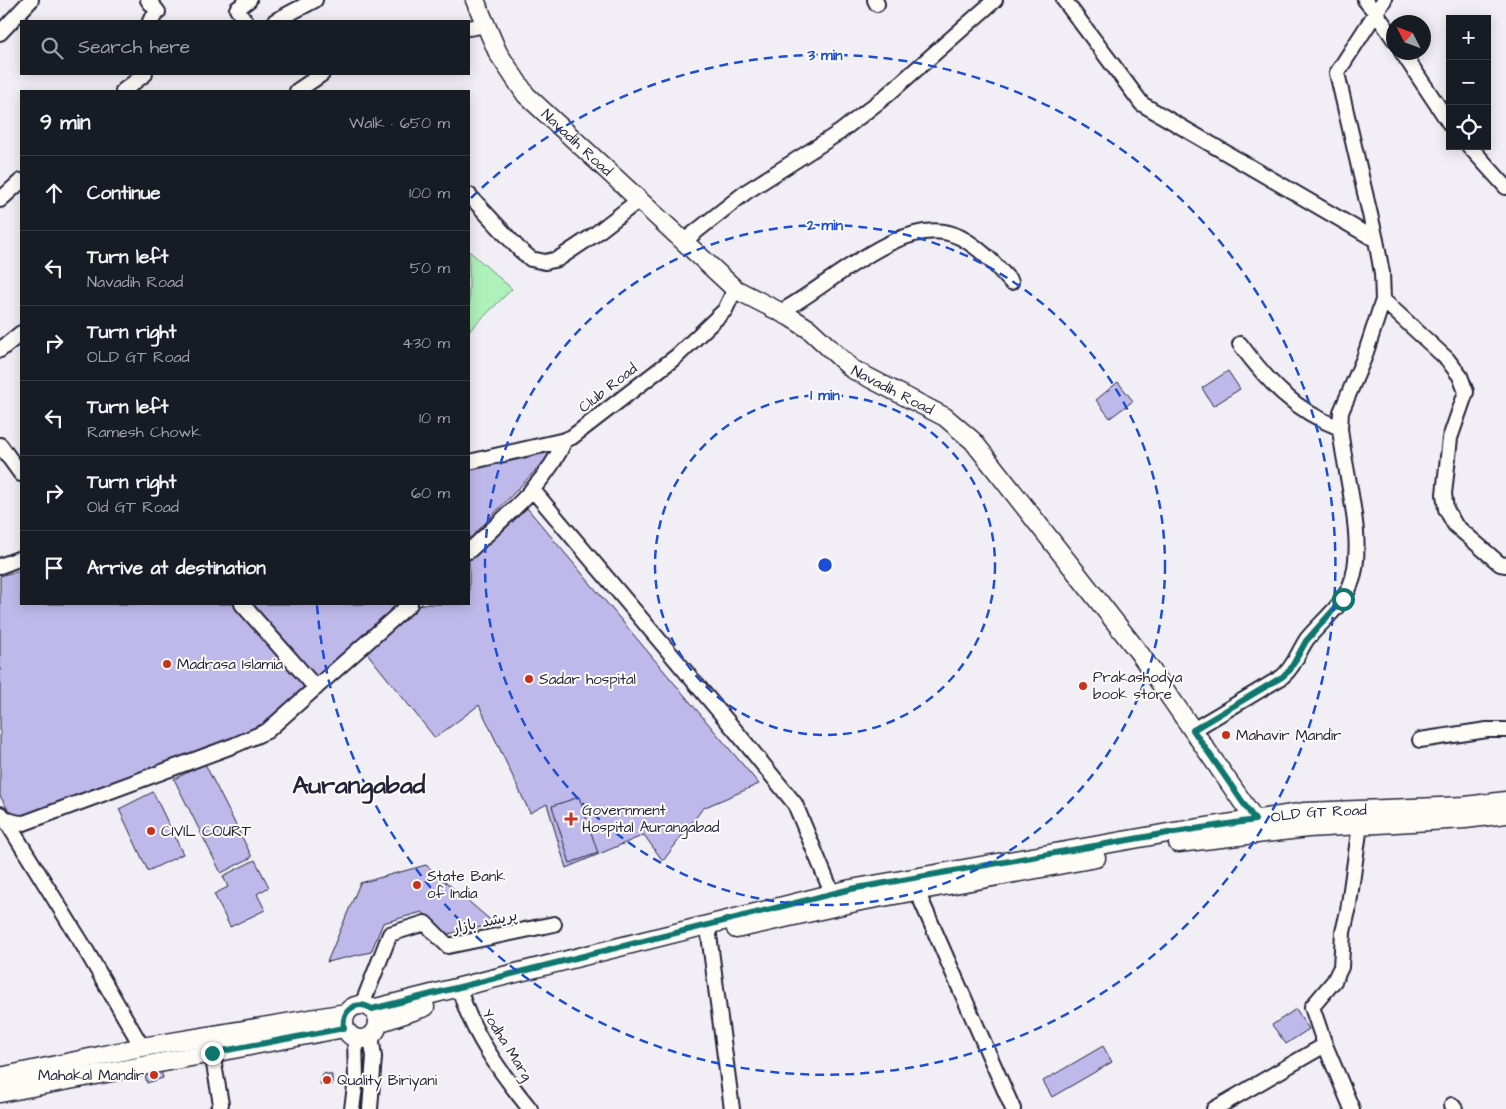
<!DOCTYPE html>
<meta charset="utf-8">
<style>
:root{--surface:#171b24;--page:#242831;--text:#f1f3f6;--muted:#9ea1a6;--line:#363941}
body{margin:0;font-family:"Architects Daughter","Playpen Sans Arabic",sans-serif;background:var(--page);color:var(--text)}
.controls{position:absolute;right:15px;top:15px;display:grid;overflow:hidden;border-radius:0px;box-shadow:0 2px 12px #0003}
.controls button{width:45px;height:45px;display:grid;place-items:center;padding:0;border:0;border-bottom:1px solid var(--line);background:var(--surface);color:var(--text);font:25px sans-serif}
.compass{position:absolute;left:1386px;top:15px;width:45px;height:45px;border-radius:50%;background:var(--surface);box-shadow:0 2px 12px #0003;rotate:312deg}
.stop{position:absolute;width:15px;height:15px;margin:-11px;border:4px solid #0f766e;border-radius:50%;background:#fff}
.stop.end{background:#0f766e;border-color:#fff;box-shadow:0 1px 5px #0008}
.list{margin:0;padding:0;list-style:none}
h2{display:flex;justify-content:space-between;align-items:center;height:65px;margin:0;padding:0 20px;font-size:21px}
h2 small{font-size:16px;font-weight:400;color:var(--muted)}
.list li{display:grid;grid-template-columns:32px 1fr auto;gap:15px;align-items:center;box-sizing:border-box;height:75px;padding:0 20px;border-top:1px solid var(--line)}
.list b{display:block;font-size:19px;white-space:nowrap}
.list p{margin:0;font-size:16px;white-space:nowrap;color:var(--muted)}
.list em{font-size:16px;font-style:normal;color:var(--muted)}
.icon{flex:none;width:28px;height:28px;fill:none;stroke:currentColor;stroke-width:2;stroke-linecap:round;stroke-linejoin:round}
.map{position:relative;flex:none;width:1506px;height:1109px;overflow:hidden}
.search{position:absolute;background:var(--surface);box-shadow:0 2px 12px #0003;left:20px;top:20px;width:450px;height:55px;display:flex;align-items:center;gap:12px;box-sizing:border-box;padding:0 18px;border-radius:0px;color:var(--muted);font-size:19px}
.panel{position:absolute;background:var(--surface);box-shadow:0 2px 12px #0003;left:20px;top:90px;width:450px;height:515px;border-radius:0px}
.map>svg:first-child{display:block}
.green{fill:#aff1ba;stroke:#688a7a}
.building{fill:#bfb9eb;stroke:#22223b}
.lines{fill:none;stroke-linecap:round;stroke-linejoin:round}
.minor-casing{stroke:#22223b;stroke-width:18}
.major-casing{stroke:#22223b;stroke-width:21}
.minor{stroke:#fdfcf7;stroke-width:14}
.major{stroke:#fdfcf7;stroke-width:18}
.route{stroke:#0f766e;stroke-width:6}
.ring{fill:none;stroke:#1d4ed8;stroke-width:2.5;stroke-dasharray:9 6}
.poi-dot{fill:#c8321e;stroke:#fdfcf7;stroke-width:2}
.labels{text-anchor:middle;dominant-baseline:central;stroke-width:4;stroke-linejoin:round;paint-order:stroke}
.street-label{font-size:15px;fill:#22223b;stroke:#fdfcf7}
.poi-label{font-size:15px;fill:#22223b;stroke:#fdfcf7;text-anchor:start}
.town-label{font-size:25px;font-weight:bold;fill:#22223b;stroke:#fdfcf7}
.centre{fill:#1d4ed8;stroke:#fdfcf7;stroke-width:2.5}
.ring-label{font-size:15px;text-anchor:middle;font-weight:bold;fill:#1d4ed8;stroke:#fdfcf7;stroke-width:4;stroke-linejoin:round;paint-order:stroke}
</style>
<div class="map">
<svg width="1506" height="1109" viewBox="0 0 1506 1109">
<rect width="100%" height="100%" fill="#f1eff5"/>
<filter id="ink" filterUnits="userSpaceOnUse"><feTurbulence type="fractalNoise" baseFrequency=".02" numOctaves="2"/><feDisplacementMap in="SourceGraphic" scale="10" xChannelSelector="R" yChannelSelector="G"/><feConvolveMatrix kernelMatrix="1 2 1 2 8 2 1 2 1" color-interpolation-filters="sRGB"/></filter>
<g filter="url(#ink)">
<path class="green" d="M469 251 512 289 469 331Z"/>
<path class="building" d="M1228 371 1240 389 1213 406 1202 388Z
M1118 382 1133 401 1110 418 1096 400Z
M557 448 469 540V468Z
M527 508 759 784 703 808 663 861 644 835 566 868 547 804 530 813 479 705 435 738 367 653 421 604H469V560Z
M21 570V604H402L266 725 14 820 0 796V576Z
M205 764 252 857 221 873 174 779Z
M153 792 183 854 148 871 119 809Z
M579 797 598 853 570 863 552 806Z
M255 860 269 887 257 894 265 910 230 927 214 894 228 887 223 876Z
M426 865 495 924 448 934 422 912 383 923 371 952 327 962 360 883Z
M1296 1009 1309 1029 1286 1044 1272 1025Z
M1103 1046 1112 1062 1052 1097 1043 1081Z
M160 1067 163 1078 147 1083 144 1071Z
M323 1073 332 1075V1085L320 1084Z"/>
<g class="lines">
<defs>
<path id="minor" d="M148 0 158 12 150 21
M875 0 877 4
M1064 0 1142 104 1376 240 1337 73 1384 0
M1365 0 1376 13 1394 39
M245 21 237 9 249 0
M275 21 315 0
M469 28 486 25
M0 33 31 0
M1402 52 1450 124
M123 91 145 74
M297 91 322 74
M1469 146 1506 187
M469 195 519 249 531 259 545 262 558 259 594 235 639 200
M0 200 21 181
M684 241 746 192 840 132 886 96 995 0
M1383 300 1447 359 1460 376 1466 392 1450 438 1444 494 1446 509 1455 525 1500 564 1506 565
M780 312C825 289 899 216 952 234 974 241 996 265 1011 282
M1240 344C1268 382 1295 411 1340 428
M0 350 21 333
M0 445 21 474
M469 462 565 440 572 437 677 356 725 310 735 289
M532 489 739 735 795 804 832 893
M469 551C503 518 546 485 565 440
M0 566 21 558
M242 604 316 688
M1193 730 1282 677C1295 666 1298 652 1307 639 1321 622 1341 607 1350 586 1368 545 1344 472 1340 428L1341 412 1364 358 1383 300 1382 273 1376 240
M1420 740 1487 730H1506
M0 814C7 821 14 823 24 823L235 745 267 731 410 604
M5 819 83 945 142 1047
M917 891 1013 1109
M709 935 732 1109
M459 987C471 1033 501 1073 530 1109
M362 1005 390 934 425 923 448 946 554 924
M212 1053 221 1104 218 1109
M1452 1105 1455 1109
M352 1109 356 1079 355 1038
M370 1109 374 1057 371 1035
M1214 1109 1325 1045
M1352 1109 1325 1045 1312 1007 1334 981 1341 967 1343 932 1348 911 1360 825"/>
<g id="major">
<path id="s1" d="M475 0 498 53 526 95 735 289 790 317 809 329 852 369 945 417 973 441 1140 654 1255 820 1256 834"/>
<path d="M1178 843 1308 828 1465 819 1506 814"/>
<path d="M736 929 856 902 1096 858"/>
<circle cx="361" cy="1022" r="17"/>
<path id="s2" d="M372 1009 851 889 1168 833 1305 812 1466 806 1506 801"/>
<path d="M378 1023 425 1007"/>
<path d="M0 1077 142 1047 346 1013"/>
<path d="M0 1093 344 1028"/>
</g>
</defs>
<use href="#minor" class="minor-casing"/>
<use href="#major" class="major-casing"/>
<use href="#minor" class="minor"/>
<use href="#major" class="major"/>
</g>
</g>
<g class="lines" filter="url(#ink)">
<path class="route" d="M212 1053 344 1028C341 1010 357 999 372 1009L851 889 1168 833 1255 820 1193 730 1282 677 1290 670 1306 641 1343 599"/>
</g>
<g class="ring">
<circle cx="825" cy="565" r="170"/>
<circle cx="825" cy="565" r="340"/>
<path d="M471 198A510 510 0 1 1 317 605"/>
</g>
<g class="poi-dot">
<circle cx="167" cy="664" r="5"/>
<circle cx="529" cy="679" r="5"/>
<circle cx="1083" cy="686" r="5"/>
<circle cx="1226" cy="735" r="5"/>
<path d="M568.5 811.5h5v5h5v5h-5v5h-5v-5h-5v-5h5z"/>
<circle cx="151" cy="831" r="5"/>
<circle cx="417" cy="885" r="5"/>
<circle cx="154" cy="1075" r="5"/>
<circle cx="327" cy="1080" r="5"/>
</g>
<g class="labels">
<g class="street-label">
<text stroke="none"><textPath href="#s1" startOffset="178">Navadih Road</textPath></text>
<text transform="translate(608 388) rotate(-38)">Club Road</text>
<text stroke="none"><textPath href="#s1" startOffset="582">Navadih Road</textPath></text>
<text stroke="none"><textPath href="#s2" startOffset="968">OLD GT Road</textPath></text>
<text transform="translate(485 922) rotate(-12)">پریشد بازار</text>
<text transform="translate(507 1045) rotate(58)">Yodha Marg</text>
</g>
<g class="poi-label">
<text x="177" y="664">Madrasa Islamia</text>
<text x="1093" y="677">Prakashodya<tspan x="1093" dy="17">book store</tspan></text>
<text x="539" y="679">Sadar hospital</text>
<text x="1236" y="735">Mahavir Mandir</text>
<text x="582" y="810">Government<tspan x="582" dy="17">Hospital Aurangabad</tspan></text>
<text x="161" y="831">CIVIL COURT</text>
<text x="427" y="876">State Bank<tspan x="427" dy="17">of India</tspan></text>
<text x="144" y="1075" text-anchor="end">Mahakal Mandir</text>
<text x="337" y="1080">Quality Biriyani</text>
</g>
<g class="town-label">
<text x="359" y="785">Aurangabad</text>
</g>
</g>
<circle cx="825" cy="565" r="8" class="centre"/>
<g class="ring-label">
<text x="825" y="60">3 min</text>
<text x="825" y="230">2 min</text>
<text x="825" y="400">1 min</text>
</g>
</svg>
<div class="controls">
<button>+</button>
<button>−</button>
<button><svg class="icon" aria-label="locate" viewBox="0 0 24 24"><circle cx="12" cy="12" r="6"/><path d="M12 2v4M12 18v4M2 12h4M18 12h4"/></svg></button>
</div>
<svg class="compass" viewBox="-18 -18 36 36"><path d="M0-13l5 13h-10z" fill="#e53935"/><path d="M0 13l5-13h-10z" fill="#9ea1a6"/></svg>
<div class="stop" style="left:1343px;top:599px"></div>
<div class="stop end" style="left:212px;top:1053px"></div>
<div class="search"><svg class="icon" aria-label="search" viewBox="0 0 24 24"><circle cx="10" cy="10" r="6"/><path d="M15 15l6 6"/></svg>Search here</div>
<section class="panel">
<h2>9 min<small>Walk · 650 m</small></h2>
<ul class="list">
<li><svg class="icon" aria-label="ahead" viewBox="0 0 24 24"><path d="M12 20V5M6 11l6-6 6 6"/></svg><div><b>Continue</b></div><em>100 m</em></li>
<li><svg class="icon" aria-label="left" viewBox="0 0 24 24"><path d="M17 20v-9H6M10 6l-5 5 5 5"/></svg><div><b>Turn left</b><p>Navadih Road</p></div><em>50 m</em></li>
<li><svg class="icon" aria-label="right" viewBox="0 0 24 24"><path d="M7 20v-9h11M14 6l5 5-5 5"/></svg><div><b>Turn right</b><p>OLD GT Road</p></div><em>430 m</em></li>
<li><svg class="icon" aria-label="left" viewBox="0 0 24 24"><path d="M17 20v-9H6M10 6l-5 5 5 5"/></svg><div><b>Turn left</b><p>Ramesh Chowk</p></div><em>10 m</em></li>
<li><svg class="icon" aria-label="right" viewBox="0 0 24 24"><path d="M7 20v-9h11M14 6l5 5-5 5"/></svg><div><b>Turn right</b><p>Old GT Road</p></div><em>60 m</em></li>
<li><svg class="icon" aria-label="arrive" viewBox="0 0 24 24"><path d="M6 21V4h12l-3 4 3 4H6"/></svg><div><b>Arrive at destination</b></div></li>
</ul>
</section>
</div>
